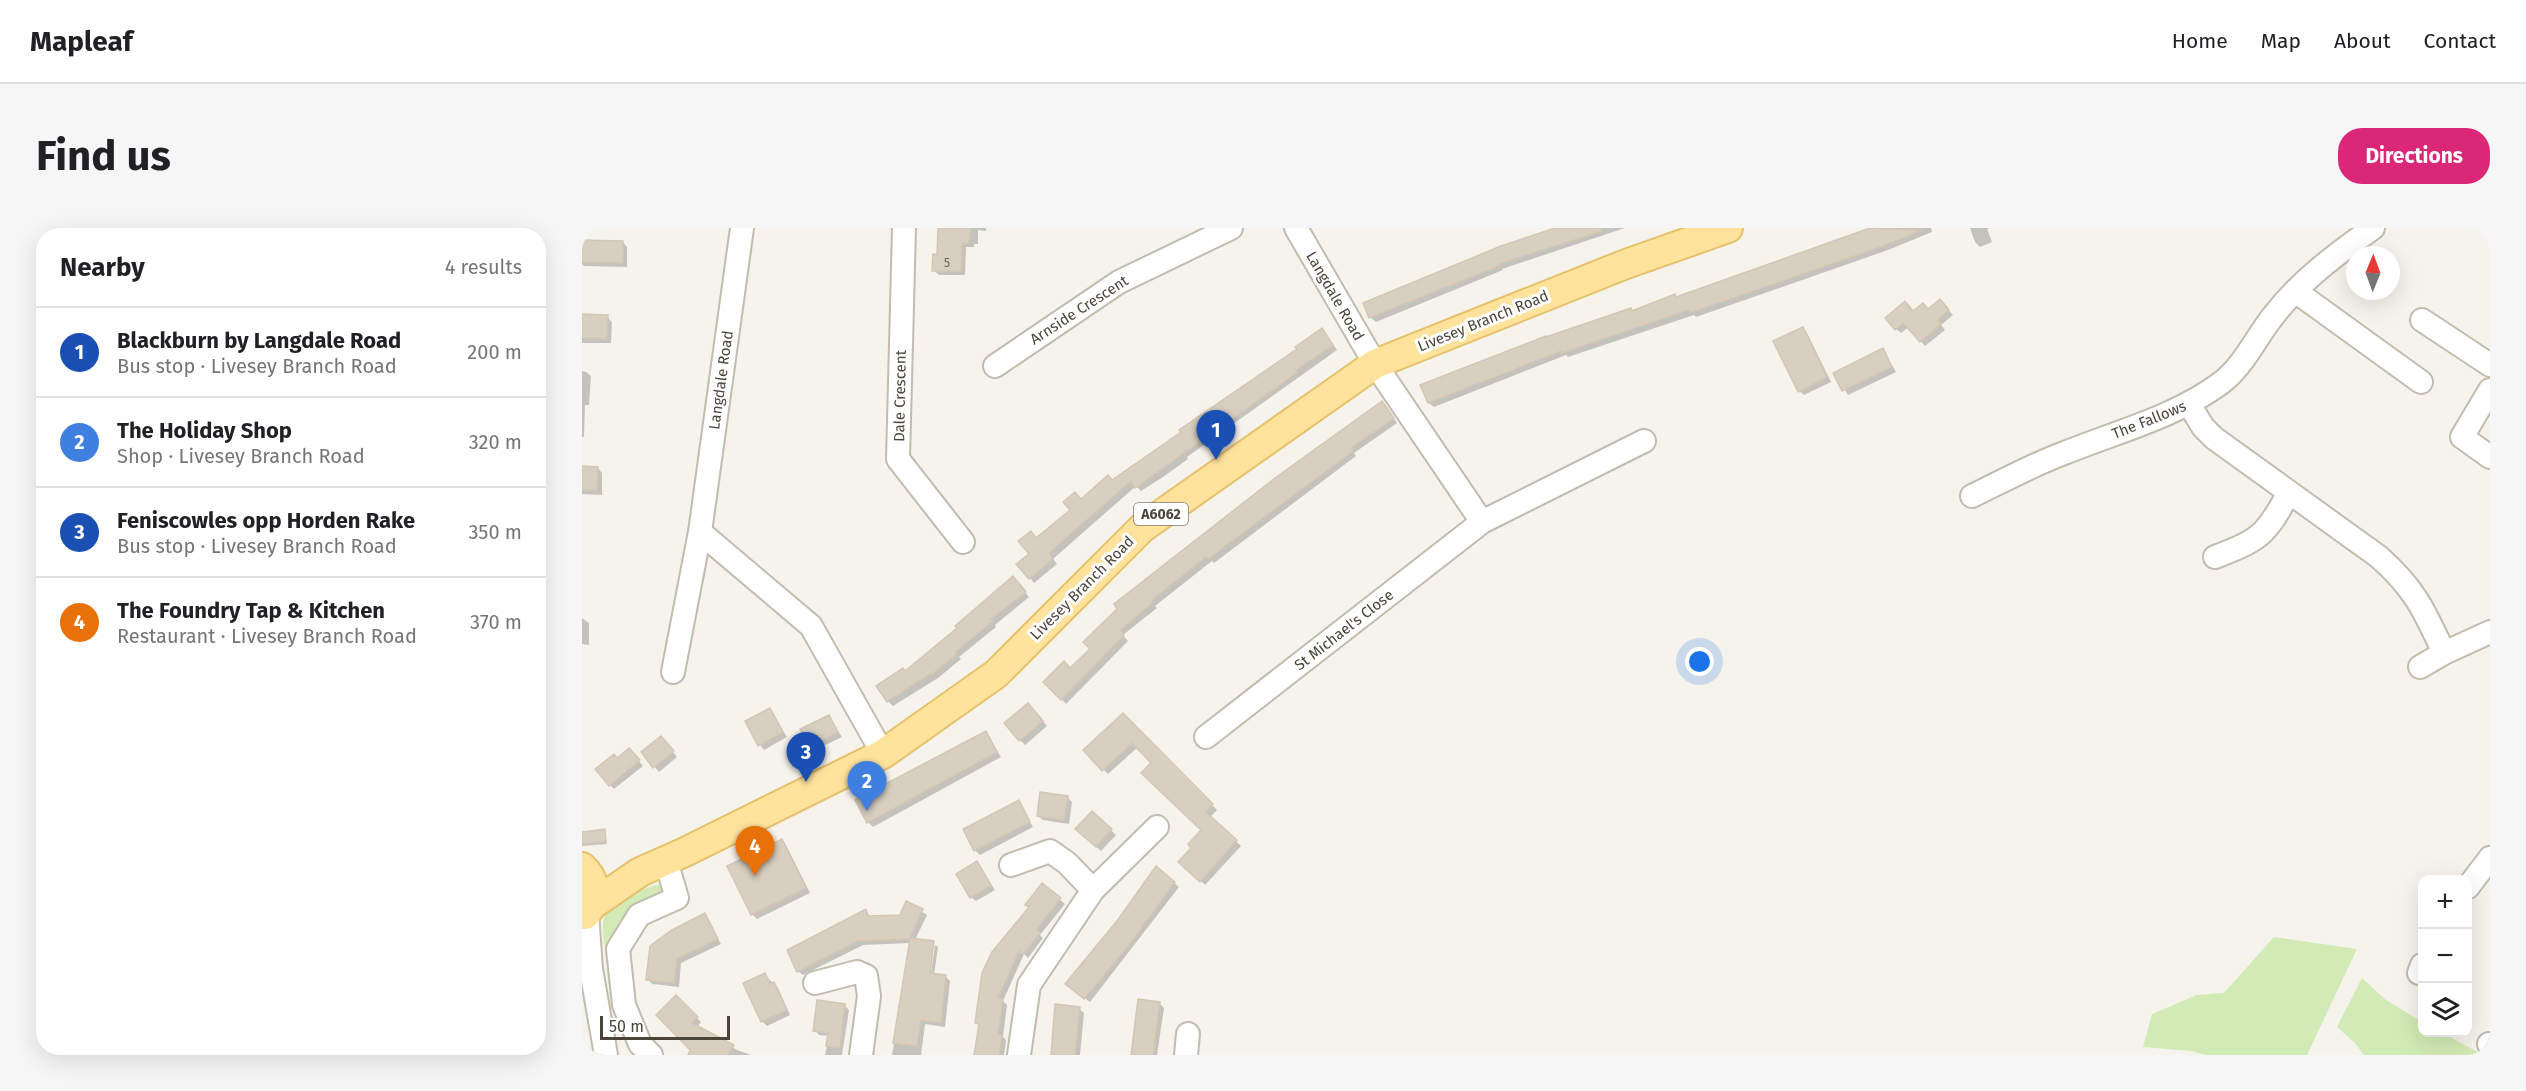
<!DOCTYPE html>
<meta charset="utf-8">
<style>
:root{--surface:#fff;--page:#f6f6f6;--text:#202124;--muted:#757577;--line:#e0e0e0;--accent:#db2777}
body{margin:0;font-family:"Fira Sans",sans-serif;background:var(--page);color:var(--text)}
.controls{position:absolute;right:18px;bottom:18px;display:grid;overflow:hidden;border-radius:12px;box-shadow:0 6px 24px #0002}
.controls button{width:54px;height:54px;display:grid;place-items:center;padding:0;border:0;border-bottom:2px solid var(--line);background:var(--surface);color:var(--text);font:30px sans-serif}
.compass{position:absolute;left:1764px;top:18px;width:54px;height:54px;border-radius:50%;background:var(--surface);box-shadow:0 6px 24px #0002;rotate:1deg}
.scale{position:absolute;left:18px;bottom:15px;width:130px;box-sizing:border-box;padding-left:6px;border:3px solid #4b4439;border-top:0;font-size:16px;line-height:21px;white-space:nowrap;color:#4b4439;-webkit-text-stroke:4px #fff;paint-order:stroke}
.you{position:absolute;left:1118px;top:434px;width:21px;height:21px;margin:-15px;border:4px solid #fff;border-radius:50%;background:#1a73e8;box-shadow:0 0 0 9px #1a73e833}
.badge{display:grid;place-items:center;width:39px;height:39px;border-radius:50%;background:var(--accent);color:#fff;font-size:20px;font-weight:700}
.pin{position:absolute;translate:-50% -50px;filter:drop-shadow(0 2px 3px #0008)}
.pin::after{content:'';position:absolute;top:32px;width:21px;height:18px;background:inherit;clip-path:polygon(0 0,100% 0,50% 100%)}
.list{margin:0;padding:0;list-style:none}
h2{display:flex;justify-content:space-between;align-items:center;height:78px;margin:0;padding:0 24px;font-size:26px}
h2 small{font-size:20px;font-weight:400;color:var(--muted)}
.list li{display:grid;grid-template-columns:39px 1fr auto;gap:18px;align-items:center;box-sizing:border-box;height:90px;padding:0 24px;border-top:2px solid var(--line)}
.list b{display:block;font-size:22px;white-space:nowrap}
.list p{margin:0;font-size:20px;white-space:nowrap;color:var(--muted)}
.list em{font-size:20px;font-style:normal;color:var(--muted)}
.icon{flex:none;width:33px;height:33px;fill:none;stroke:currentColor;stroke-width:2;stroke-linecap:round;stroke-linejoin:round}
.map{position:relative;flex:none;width:1908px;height:827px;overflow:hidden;border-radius:24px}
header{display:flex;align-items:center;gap:36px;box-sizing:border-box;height:84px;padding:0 30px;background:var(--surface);border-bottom:2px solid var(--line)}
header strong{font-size:28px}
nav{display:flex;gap:33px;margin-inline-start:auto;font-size:21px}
.intro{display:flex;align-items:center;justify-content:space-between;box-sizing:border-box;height:144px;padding:0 36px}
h1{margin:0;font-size:42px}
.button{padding:15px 27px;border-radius:24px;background:var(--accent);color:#fff;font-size:21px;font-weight:700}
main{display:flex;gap:36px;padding:0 36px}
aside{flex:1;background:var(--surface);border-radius:24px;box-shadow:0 6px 24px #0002}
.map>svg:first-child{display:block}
.green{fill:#d2eab5}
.shadow{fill:#0003}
.building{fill:#d8cfc1;stroke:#d3c7b4;stroke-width:1.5}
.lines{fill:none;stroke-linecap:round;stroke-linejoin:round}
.minor-casing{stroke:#c2bbae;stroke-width:26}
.major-casing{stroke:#e6c16a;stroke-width:32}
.minor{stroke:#fff;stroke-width:22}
.major{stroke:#ffe39c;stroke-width:28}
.labels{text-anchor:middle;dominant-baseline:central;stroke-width:6;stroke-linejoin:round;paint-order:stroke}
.number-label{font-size:12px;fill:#6e675b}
.shield{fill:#fff;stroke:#817c74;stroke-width:1.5}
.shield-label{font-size:14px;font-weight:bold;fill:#4b4439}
.street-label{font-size:15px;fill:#4b4439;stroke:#fff}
</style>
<header>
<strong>Mapleaf</strong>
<nav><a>Home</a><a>Map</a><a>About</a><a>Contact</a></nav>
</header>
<div class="intro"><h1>Find us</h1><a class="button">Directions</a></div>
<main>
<aside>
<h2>Nearby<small>4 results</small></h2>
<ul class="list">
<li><span class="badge" style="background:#1a4fb4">1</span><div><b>Blackburn by Langdale Road</b><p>Bus stop · Livesey Branch Road</p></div><em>200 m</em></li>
<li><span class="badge" style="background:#3f7fe0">2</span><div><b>The Holiday Shop</b><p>Shop · Livesey Branch Road</p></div><em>320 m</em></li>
<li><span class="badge" style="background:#1a4fb4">3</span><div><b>Feniscowles opp Horden Rake</b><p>Bus stop · Livesey Branch Road</p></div><em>350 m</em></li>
<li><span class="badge" style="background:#e8710a">4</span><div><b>The Foundry Tap &amp; Kitchen</b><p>Restaurant · Livesey Branch Road</p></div><em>370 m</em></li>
</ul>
</aside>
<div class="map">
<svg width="1908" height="827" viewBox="0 0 1908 827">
<rect width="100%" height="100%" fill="#f6f3ec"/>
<path class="green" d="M79 656 88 659 29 734 25 733C13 675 26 671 79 656Z
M1692 709 1775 721 1725 827H1624L1609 823 1561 819 1570 786 1615 767 1642 765Z
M1780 750 1804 772 1840 794V804L1861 805 1901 827H1782L1773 815 1755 799Z"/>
<path class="shadow" d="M357 0H404V3L396 2V16H392V19H384L383 47H357L352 42 356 28Z
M977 0H1043L920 41 921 42 794 94 789 90 783 76Z
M1289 0H1349L1350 4 1306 22 1114 89 1112 87 986 129 984 127 852 179 847 175 1051 84Z
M1388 0H1408L1405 1 1410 14 1398 19 1393 14Z
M0 13 41 14 45 19V39L2 38 0 36Z
M1363 78 1371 87 1359 97 1363 102 1343 118 1327 99 1319 105 1314 101 1331 85Z
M0 88 25 89 30 94 29 115H0Z
M1220 100 1225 105 1249 154 1222 167 1217 163Z
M744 107 755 122 605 229 606 231 581 249 559 263 554 258 471 331 475 336 452 355 448 350 449 326 455 311 490 283 499 272 530 253Z
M1301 122 1314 144 1266 167 1253 146Z
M0 143 4 144 9 148 7 177H3L2 209H0Z
M804 179 815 195 772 225 774 228 632 335 630 333 573 378 575 380 541 407 546 413 484 476 463 454 488 442 510 421Z
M0 239 16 240 20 245V267L0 266Z
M436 355 447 369 413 397 414 399 377 429 379 431 356 450 311 478 306 473 296 458 323 444Z
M0 390 7 395V417L0 416Z
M451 481 465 498 443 517 438 512Z
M188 482 205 509 182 522 178 517Z
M541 487 635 582 628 589 659 618 623 657 598 634 611 620 621 602 571 535 556 519 526 546 503 523Z
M247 489 260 509 233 522 228 518Z
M404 505 419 529 291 599 286 594Z
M84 515 95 529 77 544 61 525Z
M51 526 61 538 32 561 28 557 35 532Z
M485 569 490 574 487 596 461 592 456 588Z
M436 574 451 599 398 627 393 622Z
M510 585 534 607 519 623 500 606Z
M22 602 25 616 0 618V605Z
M200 613 204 617 228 665 175 691 170 686Z
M395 635 413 662 394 673 389 669Z
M592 655 597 659 508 774 490 760Z
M461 657 483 676 458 707 461 710 446 730 442 726 421 773 425 777 421 809 424 812 422 827H394L398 798 395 795Z
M325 675 345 687 333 712 353 716H350L345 752H348L353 717 356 719 352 747 364 749 368 753 363 799 343 796 339 827H310L329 715 281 717 221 747 216 743 284 683 289 690 319 688Z
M122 687 139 716 99 735 97 759 70 756 66 751Z
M183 747 196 760 208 787 185 798 180 793Z
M94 769 119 794 115 799 155 822 169 827H111Z
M577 775 582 780 575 827H550Z
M262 777 267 782 260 827H243L247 808 237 807 233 802Z
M497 781 502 785 498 827H470Z"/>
<path class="building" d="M356 0H388L387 15H380L379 43H350L351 26H355Z
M973 0H1019L1020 3 917 36V38L787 90 781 75 919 18Z
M1288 0 1340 2 1301 18 1108 85 1107 82 980 125 979 123 846 175 838 157 964 108V109L1049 80 1050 83 1093 66 1094 69Z
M0 12 41 13V35L0 34Z
M1358 71 1367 82 1355 92 1359 96 1338 114 1321 95 1313 102 1303 90 1323 73 1331 83 1341 75 1346 81Z
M0 86 26 87 25 111 0 110Z
M1221 99 1245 149 1216 164 1191 113Z
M740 100 751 117 714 142 716 144 553 260 549 253 467 325 471 331 447 351 434 336 447 326 436 313 449 303 454 310 488 282 481 274 493 264 499 271 526 247 530 252 599 204 597 202 715 121 713 119Z
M1301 120 1310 139 1260 163 1251 145Z
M800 173 812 190 769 220 771 223 626 331 624 329 570 372 571 374 538 402 542 407 479 472 461 454 482 433 488 440 508 421 501 414 535 381 532 376 693 250Z
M0 238 16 239 15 262H0Z
M431 348 444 364 409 391 411 393 373 424 375 426 350 446 349 445 305 474 294 458 321 440 323 443 375 400 373 398Z
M446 475 461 493 437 513 422 495Z
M188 480 201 504 176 518 163 493Z
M541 485 631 576 624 584 655 612 618 654 596 634 609 620 606 616 619 602 559 545 569 535 550 515 520 543 501 522Z
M247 487 256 504 227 519 218 501Z
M404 503 415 524 285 595 273 572Z
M79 508 92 523 71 540 59 524Z
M47 520 58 532 27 558 13 541 32 526 35 530Z
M458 564 486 568 482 592 455 588Z
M437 572 448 594 392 623 381 601Z
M510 583 530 601 514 619 493 601Z
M23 601 24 614 0 616V604Z
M200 611 224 660 169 687 145 638Z
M395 633 409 657 388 670 374 646Z
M574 638 593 654 547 717 502 771 483 756 535 693Z
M460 655 479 670 454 702 458 705 441 726 437 723 416 770 421 771 416 806 420 807 417 827H392L397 796 393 795 400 745 410 724 447 679 443 677Z
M324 673 341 681 328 710 352 713 348 745 364 747 359 795 339 792 335 818 311 815 328 711 276 713 215 744 205 722 284 681 286 688 318 687Z
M123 685 136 711 95 731 92 755 64 752 68 718 90 702Z
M183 745 188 756 192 754 205 782 179 794 161 755Z
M94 767 116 789 110 795 152 817 146 827H106L108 822 74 787Z
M556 771 578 774 571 827H549Z
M235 772 263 776 258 820 244 818 246 805 231 803Z
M473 776 498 779 493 827H469Z"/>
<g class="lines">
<defs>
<path id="minor" d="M160 0 118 304 229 398 301 526
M322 0 316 231 381 314
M714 0 793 136 900 294
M1713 63 1839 154
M1840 92 1908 137
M413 138 537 54 649 0
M1908 162 1880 209 1908 229
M1607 176 1621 199 1632 210 1797 329C1833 361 1842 382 1862 425
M1390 268C1421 253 1452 236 1485 224 1537 203 1593 189 1639 155 1662 138 1674 109 1692 87 1719 52 1756 25 1791 0
M1633 329C1677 312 1684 308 1707 264
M1838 439 1862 425 1908 404
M91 444 118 304
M624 509 900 294 1062 213
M429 637 468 623 485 635 511 662
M1886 659 1908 630
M5 685 9 741 24 827
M1837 745 1840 737
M233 755 275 744 284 748 287 768 279 827
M1907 816H1908
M69 827 58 816 42 777 36 721 57 687 95 670 84 633
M437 827 447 757 511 662 575 599
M604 827 606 806"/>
<path id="major" d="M0 639C15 653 16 672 3 687
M10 677 58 644 103 624 301 526 414 446 560 300 793 136 1044 36 1146 0"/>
</defs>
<use href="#minor" class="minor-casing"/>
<use href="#major" class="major-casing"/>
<use href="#minor" class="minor"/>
<use href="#major" class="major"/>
</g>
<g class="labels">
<g class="number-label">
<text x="365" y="35">5</text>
</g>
<rect class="shield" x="552" y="275" width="54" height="22" rx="4.5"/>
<g class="shield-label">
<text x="579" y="286">A6062</text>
</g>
<g class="street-label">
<text transform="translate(753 68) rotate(60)">Langdale Road</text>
<text transform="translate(497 82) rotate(-33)">Arnside Crescent</text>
<text transform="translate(901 93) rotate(-22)">Livesey Branch Road</text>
<text transform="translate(139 152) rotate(-82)">Langdale Road</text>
<text transform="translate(318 168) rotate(-89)">Dale Crescent</text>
<text transform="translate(1567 192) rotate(-22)">The Fallows</text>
<text transform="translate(500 360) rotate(-45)">Livesey Branch Road</text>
<text transform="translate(762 402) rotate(-38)">St Michael's Close</text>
</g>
</g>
</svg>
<div class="controls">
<button>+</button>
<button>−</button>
<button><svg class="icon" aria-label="layers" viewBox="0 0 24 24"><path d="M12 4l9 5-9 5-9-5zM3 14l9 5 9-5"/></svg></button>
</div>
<svg class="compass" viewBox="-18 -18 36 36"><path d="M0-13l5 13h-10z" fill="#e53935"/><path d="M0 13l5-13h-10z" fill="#757577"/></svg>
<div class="scale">50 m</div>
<div class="you"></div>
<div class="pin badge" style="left:634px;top:232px;background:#1a4fb4">1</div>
<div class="pin badge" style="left:285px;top:583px;background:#3f7fe0">2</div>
<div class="pin badge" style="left:224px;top:554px;background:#1a4fb4">3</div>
<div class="pin badge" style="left:173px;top:648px;background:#e8710a">4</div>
</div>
</main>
